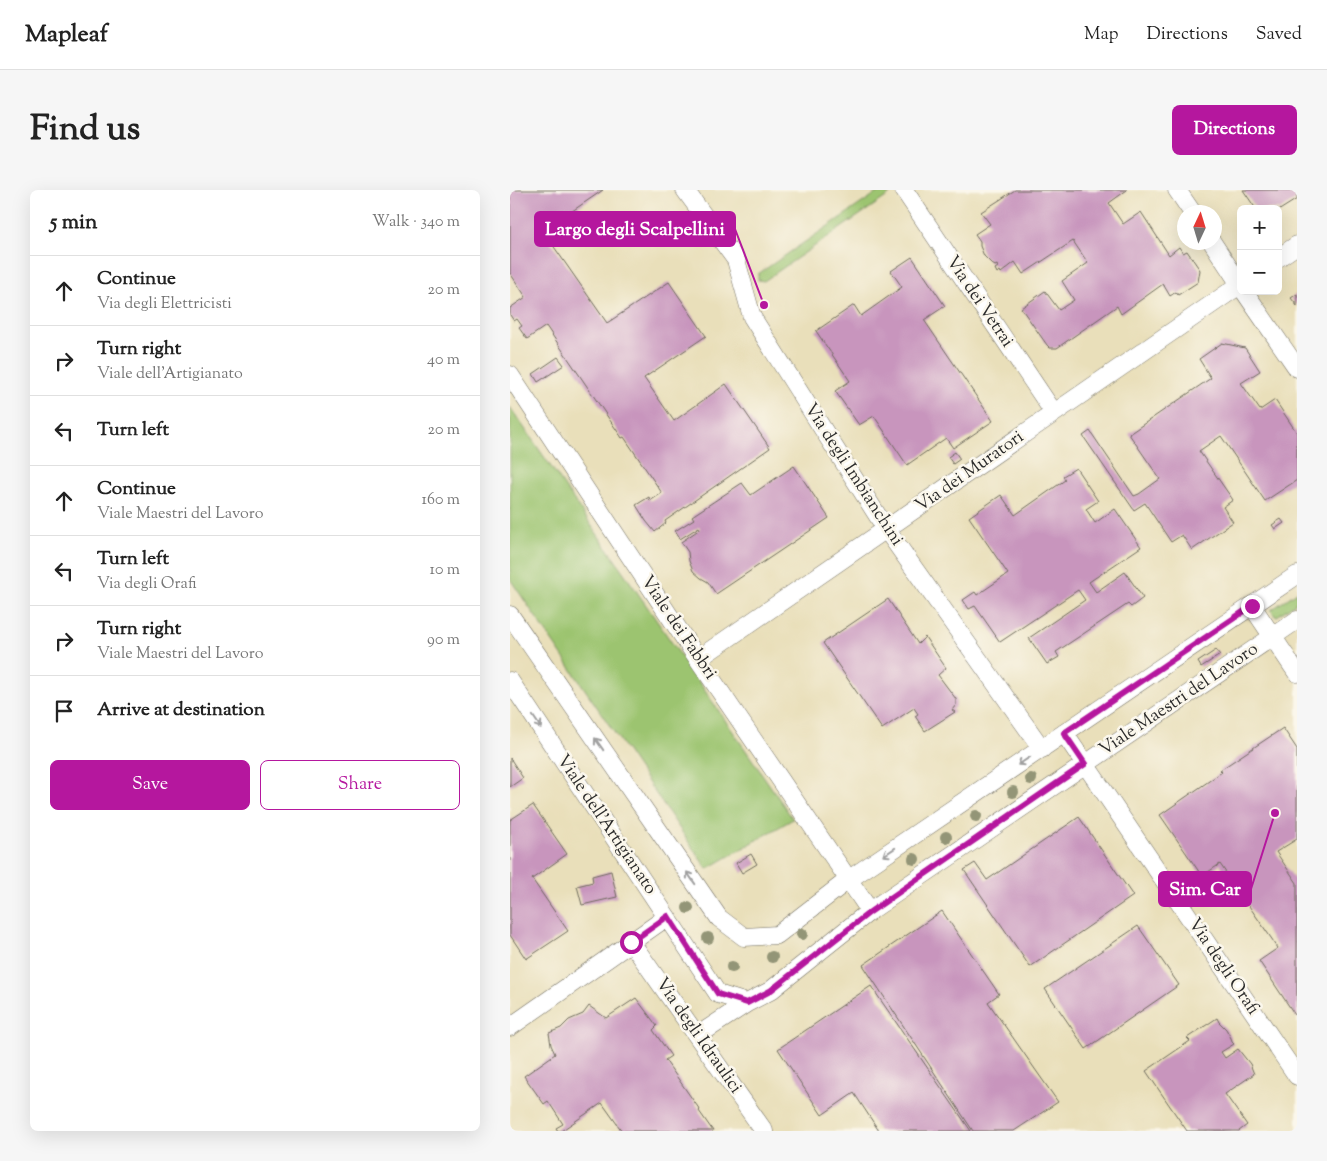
<!DOCTYPE html>
<meta charset="utf-8">
<style>
:root{--surface:#fff;--page:#f6f6f6;--text:#222;--muted:#767676;--line:#e0e0e0;--accent:#b5179e}
body{margin:0;font-family:"Sorts Mill Goudy",serif;background:var(--page);color:var(--text)}
.controls{position:absolute;right:15px;top:15px;display:grid;overflow:hidden;border-radius:8px;box-shadow:0 5px 20px #0002}
.controls button{width:45px;height:45px;display:grid;place-items:center;padding:0;border:0;border-bottom:1px solid var(--line);background:var(--surface);color:var(--text);font:25px sans-serif}
.compass{position:absolute;left:667px;top:15px;width:45px;height:45px;border-radius:50%;background:var(--surface);box-shadow:0 5px 20px #0002;rotate:4deg}
.stop{position:absolute;width:15px;height:15px;margin:-11px;border:4px solid #b5179e;border-radius:50%;background:#fff}
.stop.end{background:#b5179e;border-color:#fff;box-shadow:0 1px 5px #0008}
.list{margin:0;padding:0;list-style:none}
h2{display:flex;justify-content:space-between;align-items:center;height:65px;margin:0;padding:0 20px;font-size:21px}
h2 small{font-size:16px;font-weight:400;color:var(--muted)}
.list li{display:grid;grid-template-columns:32px 1fr auto;gap:15px;align-items:center;box-sizing:border-box;height:70px;padding:0 20px;border-top:1px solid var(--line)}
.list b{display:block;font-size:19px;white-space:nowrap}
.list p{margin:0;font-size:16px;white-space:nowrap;color:var(--muted)}
.list em{font-size:16px;font-style:normal;color:var(--muted)}
.actions{display:flex;gap:10px;padding:15px 20px}
.actions a{flex:1;padding:11px 0;border:1px solid var(--accent);border-radius:8px;text-align:center;font-size:18px;color:var(--accent)}
.actions .main{background:var(--accent);color:#fff}
.icon{flex:none;width:28px;height:28px;fill:none;stroke:currentColor;stroke-width:2;stroke-linecap:round;stroke-linejoin:round}
.map{position:relative;flex:none;width:787px;height:941px;overflow:hidden;border-radius:8px}
header{display:flex;align-items:center;gap:30px;box-sizing:border-box;height:70px;padding:0 25px;background:var(--surface);border-bottom:1px solid var(--line)}
header strong{font-size:24px}
nav{display:flex;gap:28px;margin-inline-start:auto;font-size:18px}
.intro{display:flex;align-items:center;justify-content:space-between;box-sizing:border-box;height:120px;padding:0 30px}
h1{margin:0;font-size:35px}
.button{padding:12px 22px;border-radius:8px;background:var(--accent);color:#fff;font-size:18px;font-weight:700}
main{display:flex;gap:30px;padding:0 30px}
aside{flex:1;background:var(--surface);border-radius:8px;box-shadow:0 5px 20px #0002}
.map>svg:first-child{display:block}
.green{fill:#9cc470;stroke:#64784e}
.building{fill:#c895bd}
.lines{fill:none;stroke-linecap:round;stroke-linejoin:round}
.minor-casing{stroke:#6e6a5d;stroke-width:19}
.minor{stroke:#fff;stroke-width:18}
.tree{fill:#939577}
.oneway{stroke:#a0a0a0}
.route{stroke:#b5179e;stroke-width:6}
.labels{text-anchor:middle;dominant-baseline:central;stroke-width:5;stroke-linejoin:round;paint-order:stroke}
.street-label{font-size:18px;fill:#2b2b2b;stroke:#fbf7ec}
.leader{fill:none;stroke:#b5179e;stroke-width:2}
.callout-dot{fill:#b5179e;stroke:#fbf7ec;stroke-width:2}
.callout{fill:#b5179e;stroke:#b5179e;stroke-width:2}
.callout-label{font-size:19px;text-anchor:middle;font-weight:bold;fill:#fff}
</style>
<header>
<strong>Mapleaf</strong>
<nav><a>Map</a><a>Directions</a><a>Saved</a></nav>
</header>
<div class="intro"><h1>Find us</h1><a class="button">Directions</a></div>
<main>
<aside>
<h2>5 min<small>Walk · 340 m</small></h2>
<ul class="list">
<li><svg class="icon" aria-label="ahead" viewBox="0 0 24 24"><path d="M12 20V5M6 11l6-6 6 6"/></svg><div><b>Continue</b><p>Via degli Elettricisti</p></div><em>20 m</em></li>
<li><svg class="icon" aria-label="right" viewBox="0 0 24 24"><path d="M7 20v-9h11M14 6l5 5-5 5"/></svg><div><b>Turn right</b><p>Viale dell'Artigianato</p></div><em>40 m</em></li>
<li><svg class="icon" aria-label="left" viewBox="0 0 24 24"><path d="M17 20v-9H6M10 6l-5 5 5 5"/></svg><div><b>Turn left</b></div><em>20 m</em></li>
<li><svg class="icon" aria-label="ahead" viewBox="0 0 24 24"><path d="M12 20V5M6 11l6-6 6 6"/></svg><div><b>Continue</b><p>Viale Maestri del Lavoro</p></div><em>160 m</em></li>
<li><svg class="icon" aria-label="left" viewBox="0 0 24 24"><path d="M17 20v-9H6M10 6l-5 5 5 5"/></svg><div><b>Turn left</b><p>Via degli Orafi</p></div><em>10 m</em></li>
<li><svg class="icon" aria-label="right" viewBox="0 0 24 24"><path d="M7 20v-9h11M14 6l5 5-5 5"/></svg><div><b>Turn right</b><p>Viale Maestri del Lavoro</p></div><em>90 m</em></li>
<li><svg class="icon" aria-label="arrive" viewBox="0 0 24 24"><path d="M6 21V4h12l-3 4 3 4H6"/></svg><div><b>Arrive at destination</b></div></li>
</ul>
<div class="actions"><a class="main">Save</a><a>Share</a></div>
</aside>
<div class="map">
<svg width="787" height="941" viewBox="0 0 787 941">
<rect width="100%" height="100%" fill="#fbf7ec"/>
<filter id="ink" filterUnits="userSpaceOnUse"><feTurbulence type="fractalNoise" baseFrequency=".02" numOctaves="2"/><feDisplacementMap in="SourceGraphic" scale="10" xChannelSelector="R" yChannelSelector="G"/><feConvolveMatrix kernelMatrix="1 2 1 2 8 2 1 2 1" color-interpolation-filters="sRGB"/></filter>
<filter id="wash" filterUnits="userSpaceOnUse"><feTurbulence type="fractalNoise" baseFrequency=".0096" numOctaves="4" result="noise"/><feDisplacementMap in="SourceGraphic" scale="20" xChannelSelector="R" yChannelSelector="G"/><feGaussianBlur stdDeviation="1.12" result="paint"/><feColorMatrix in="noise" values="0 0 0 0 0 0 0 0 0 0 0 0 0 0 0 0 0 1.4 0 .05"/><feComposite in="paint" operator="in"/></filter>
<g filter="url(#wash)">
<rect width="100%" height="100%" fill="#e9dfba"/>
<path class="green" d="M371 0H380L379 5 254 91 248 90V84Z
M0 217 283 629 197 679 0 389Z
M787 402V412L766 427 761 420Z"/>
<g id="blocks">
<path class="building" d="M0 0H93L33 41 97 133 159 92 196 146 134 188 164 231 216 194 260 258 155 331 156 333 145 342 136 331 126 315 139 307 140 311 152 303 114 247 112 248 36 136 17 149 9 138 12 136 7 129 4 131 0 125V118L16 107 0 83Z
M505 0H617L599 13 613 34 631 22 659 65 669 57 673 63 677 61 690 80 688 92 668 105 666 102 660 106 653 94 611 124 607 116 547 158H540L537 155 511 118 535 101 549 120 564 110 552 91 578 73 563 51 513 84 505 72 491 83 490 81 487 83 485 79 488 77 487 75 485 76 482 74 474 66 470 56V51L465 44 480 34 471 22Z
M733 0H787V9L768 21V19H746Z
M402 67 435 116 414 130 483 231 443 258 436 248 397 275 364 226 349 235 325 201 340 191 306 141 344 115 351 126 392 97 381 81Z
M787 104V116L781 108Z
M712 153 735 158 750 181 731 193 750 220 765 210 787 243V290L755 311 711 246 689 261 723 310 713 317 723 332 682 360 672 345 661 352 635 313 624 320 573 246 580 241 624 306 629 304 650 289 619 244 701 188 689 169Z
M48 167 54 175 28 192 23 184Z
M445 262 450 269 443 274 438 267Z
M284 276 319 328 206 404 198 392 191 388 183 381 179 371 178 362 171 352 190 339 189 337 170 349 165 341 184 329 182 326 232 293 241 305Z
M566 278 588 311 576 319 585 333 605 319 631 357 579 392 586 402 615 382 633 408 621 417 618 414 546 462 549 467 537 474 519 448 575 410 568 400 490 452 465 416 459 419 453 410 465 402 467 405 498 384 459 327 491 305 505 325 555 290 553 286Z
M771 329 774 333 765 339 762 335Z
M378 409 408 454 415 447 436 478 428 485 446 509V515L442 520 445 522 415 541 405 526 408 524 404 518 372 539 313 453Z
M706 460 710 465 691 477 688 472Z
M773 538 787 559V649L766 662 787 693V828L749 771 768 758 710 674 692 686 650 625 712 582 710 580Z
M0 568 13 588 0 597Z
M23 615 57 664 22 689 58 741 16 769 0 745V630Z
M569 627 623 706 520 777 454 680 465 673 477 690Z
M241 664 247 674 232 683 226 673Z
M101 681 107 707 72 715 67 696 83 692 82 686Z
M432 721 489 804 478 812 548 912 504 941H463L353 775Z
M628 736 669 795 576 859 535 799Z
M361 796 461 941H369L344 903 312 925 268 859Z
M126 808 147 836 143 840 161 866 155 870 190 920 189 921 203 941H112L92 913 51 941H48L46 938 53 934 38 911 34 914 14 886 45 864 41 855 39 843 51 838 59 830 73 824 79 816 96 828Z
M707 828 709 832 716 839 721 848 722 852 724 854 711 862 715 868 728 859 740 874 744 884 715 904 737 935 729 941H677L636 881 680 851 677 848Z"/>
</g>
</g>
<g filter="url(#ink)">
<use href="#blocks" fill-opacity="0" stroke="#6e6a5d" stroke-width="1"/>
<g class="lines">
<defs>
<path id="minor" d="M175 0 226 70 242 127 376 339 532 559
M394 0 544 223
M667 0 682 22
M702 52 731 96
M768 68 787 55
M734 101 787 178
M0 185 188 469 360 721
M742 416 787 483
M0 425 209 728 234 747 267 745 338 690 787 385
M188 469 731 94
M0 491 208 804 237 813 260 801 360 721 787 430
M554 543 787 886
M121 752 254 941
M0 837 157 727
M187 846 237 813"/>
</defs>
<use href="#minor" class="minor-casing"/>
<use href="#minor" class="minor"/>
</g>
<g class="tree">
<circle cx="521" cy="589" r="6"/>
<circle cx="503" cy="602" r="6"/>
<circle cx="466" cy="626" r="6"/>
<circle cx="436" cy="647" r="6"/>
<circle cx="404" cy="669" r="6"/>
<circle cx="178" cy="718" r="6"/>
<circle cx="292" cy="744" r="6"/>
<circle cx="198" cy="748" r="6"/>
<circle cx="262" cy="767" r="6"/>
<circle cx="222" cy="777" r="6"/>
</g>
<defs><path id="oneway-shaft" d="M-6 0H5M1.5-3L5.5 0L1.5 3" fill="none" stroke-width="1.6" stroke-linecap="round" stroke-linejoin="round" transform="scale(1.25)"/></defs>
<g class="oneway">
<use href="#oneway-shaft" transform="translate(27 532) rotate(56)"/>
<use href="#oneway-shaft" transform="translate(89 554) rotate(-125)"/>
<use href="#oneway-shaft" transform="translate(514 571) rotate(146)"/>
<use href="#oneway-shaft" transform="translate(379 662) rotate(146)"/>
<use href="#oneway-shaft" transform="translate(181 688) rotate(-125)"/>
</g>
</g>
<g class="lines" filter="url(#ink)">
<path class="route" d="M121 752 158 726 208 804 237 813 260 801 360 722 575 574 554 543 742 416"/>
</g>
<g class="labels">
<g class="street-label">
<text transform="translate(469 112) rotate(56)">Via dei Vetrai</text>
<text transform="translate(460 282) rotate(-35)">Via dei Muratori</text>
<text transform="translate(343 285) rotate(57)">Via degli Imbianchini</text>
<text transform="translate(168 438) rotate(56)">Viale dei Fabbri</text>
<text transform="translate(669 510) rotate(-34)">Viale Maestri del Lavoro</text>
<text transform="translate(96 635) rotate(56)">Viale dell'Artigianato</text>
<text transform="translate(713 777) rotate(56)">Via degli Orafi</text>
<text transform="translate(188 846) rotate(55)">Via degli Idraulici</text>
</g>
</g>
<path class="leader" d="M254 115L225 39M765 623L741 699"/>
<g class="callout-dot">
<circle cx="254" cy="115" r="5"/>
<circle cx="765" cy="623" r="5"/>
</g>
<g class="callout">
<rect x="25" y="22" width="200" height="34" rx="5"/>
<rect x="649" y="682" width="92" height="34" rx="5"/>
</g>
<g class="callout-label">
<text x="125" y="45">Largo degli Scalpellini</text>
<text x="695" y="705">Sim. Car</text>
</g>
</svg>
<div class="controls">
<button>+</button>
<button>−</button>
</div>
<svg class="compass" viewBox="-18 -18 36 36"><path d="M0-13l5 13h-10z" fill="#e53935"/><path d="M0 13l5-13h-10z" fill="#767676"/></svg>
<div class="stop" style="left:121px;top:752px"></div>
<div class="stop end" style="left:742px;top:416px"></div>
</div>
</main>
